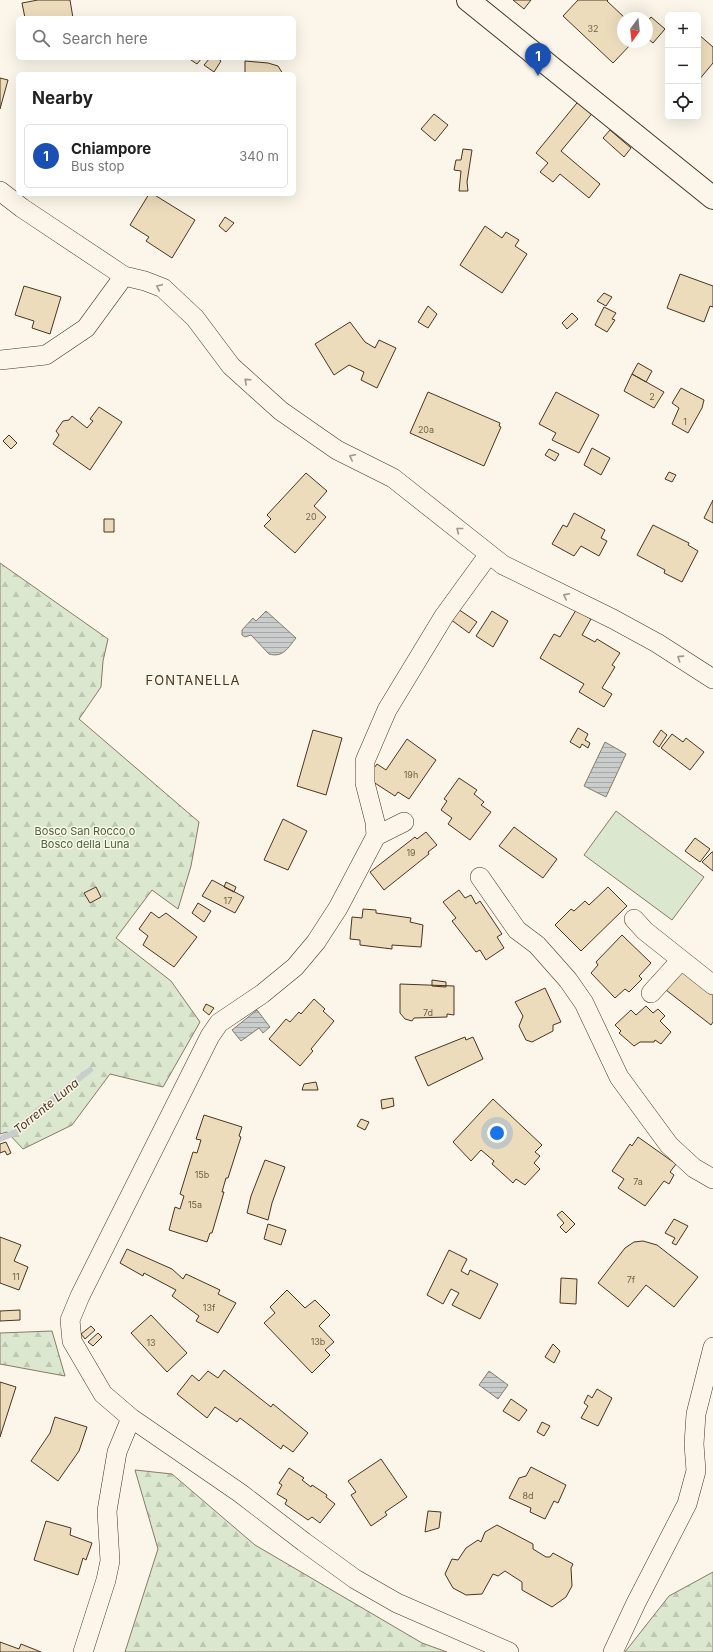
<!DOCTYPE html>
<meta charset="utf-8">
<style>
:root{--surface:#fff;--page:#f2f2f2;--text:#222;--muted:#767676;--line:#e0e0e0;--accent:#b45309}
body{margin:0;font-family:Inter,sans-serif;background:var(--page);color:var(--text)}
.controls{position:absolute;right:12px;top:12px;display:grid;overflow:hidden;border-radius:6px;box-shadow:0 4px 16px #0002}
.controls button{width:36px;height:36px;display:grid;place-items:center;padding:0;border:0;border-bottom:1px solid var(--line);background:var(--surface);color:var(--text);font:20px sans-serif}
.compass{position:absolute;left:617px;top:12px;width:36px;height:36px;border-radius:50%;background:var(--surface);box-shadow:0 4px 16px #0002;rotate:195deg}
.you{position:absolute;left:497px;top:1133px;width:14px;height:14px;margin:-10px;border:3px solid #fff;border-radius:50%;background:#1a73e8;box-shadow:0 0 0 6px #1a73e833}
.badge{display:grid;place-items:center;width:26px;height:26px;border-radius:50%;background:var(--accent);color:#fff;font-size:13px;font-weight:700}
.pin{position:absolute;translate:-50% -33px;filter:drop-shadow(0 1px 2px #0008)}
.pin::after{content:'';position:absolute;top:21px;width:14px;height:12px;background:inherit;clip-path:polygon(0 0,100% 0,50% 100%)}
.list{margin:0;padding:0;list-style:none}
h2{display:flex;justify-content:space-between;align-items:center;height:52px;margin:0;padding:0 16px;font-size:17px}
h2 small{font-size:13px;font-weight:400;color:var(--muted)}
.list li{display:grid;grid-template-columns:26px 1fr auto;gap:12px;align-items:center;box-sizing:border-box;height:64px;margin:0 8px 8px;padding:0 8px;border:1px solid var(--line);border-radius:6px}
.list b{display:block;font-size:15px;white-space:nowrap}
.list p{margin:0;font-size:13px;white-space:nowrap;color:var(--muted)}
.list em{font-size:13px;font-style:normal;color:var(--muted)}
.icon{flex:none;width:22px;height:22px;fill:none;stroke:currentColor;stroke-width:2;stroke-linecap:round;stroke-linejoin:round}
.map{position:relative;flex:none;width:713px;height:1652px;overflow:hidden}
.search{position:absolute;background:var(--surface);box-shadow:0 4px 16px #0002;left:16px;top:16px;width:280px;height:44px;display:flex;align-items:center;gap:10px;box-sizing:border-box;padding:0 14px;border-radius:6px;color:var(--muted);font-size:15px}
.panel{position:absolute;background:var(--surface);box-shadow:0 4px 16px #0002;left:16px;top:72px;width:280px;height:124px;border-radius:6px}
.map>svg:first-child{display:block}
.forest{fill:url(#forest-firs);stroke:#887966}
.pitch{fill:#dce7d0;stroke:#887966}
.water{fill:url(#water-rules);stroke:#887966}
.lines{fill:none;stroke-linecap:round;stroke-linejoin:round}
.stream{stroke:#c9cecd;stroke-width:6}
.building{fill:#ecdcbc;stroke:#4a3520}
.street-casing{stroke:#4a3520;stroke-width:20}
.secondary-casing{stroke:#4a3520;stroke-width:24}
.street{stroke:#fbf6e9;stroke-width:19}
.secondary{stroke:#fbf6e9;stroke-width:22}
.oneway{stroke:#a29684}
.labels{text-anchor:middle;dominant-baseline:central;stroke-width:3;stroke-linejoin:round;paint-order:stroke}
.number-label{font-size:9px;fill:#725f47}
.park-label{font-size:11px;fill:#436837;stroke:#fbf6e9}
.water-label{font-size:12px;font-style:italic;fill:#4a3520;stroke:#fbf6e9}
.quarter-label{font-size:13px;letter-spacing:1px;fill:#4a3520;stroke:#fbf6e9}
</style>
<div class="map">
<svg width="713" height="1652" viewBox="0 0 713 1652">
<defs>
<pattern id="forest-firs" width="22" height="20" patternUnits="userSpaceOnUse"><rect width="22" height="20" fill="#dce7d0"/><path d="M5 1l3.5 6h-7zM16 11l3.5 6h-7z" fill="#bec7b2"/></pattern>
<pattern id="water-rules" width="6" height="5" patternUnits="userSpaceOnUse"><rect width="6" height="5" fill="#c9cecd"/><path d="M0 2.5h6" fill="none" stroke="#a5a8a6"/></pattern>
</defs>
<rect width="100%" height="100%" fill="#fbf6e9"/>
<path class="forest" d="M0 563 108 639 103 661 101 687 79 719 199 822 191 866 178 909 152 890 116 938 171 981 200 1022 163 1087 110 1074 72 1125 23 1149 7 1132 0 1134Z
M52 1331 65 1376 0 1364V1333Z
M135 1470 172 1474 255 1545 422 1643 447 1652H125L158 1549Z
M713 1572V1652H625L669 1596Z"/>
<path class="pitch" d="M616 811 704 877 672 920 584 855Z"/>
<path class="water" d="M266 611 296 638C288 648 283 658 269 654L251 635 245 637 242 635V630L253 618 256 621Z
M605 742 626 754 606 797 584 786Z
M257 1010 270 1027 263 1033 259 1028 241 1041 232 1030Z
M489 1371 508 1385 498 1399 479 1385Z"/>
<g class="lines">
<path class="stream" d="M0 1139 16 1132 36 1112 90 1070"/>
</g>
<path class="building" d="M38 0H70L73 18H25L22 3Z
M513 0H531L524 9Z
M578 0H608L607 1 625 18 628 14 632 18H623V42H633L613 63 563 16Z
M651 17 665 29 653 43 647 38V30L649 27 647 25V22Z
M698 34 713 47V63L698 81Z
M188 58H202L197 64Z
M210 58H217L221 61 214 72 204 65Z
M245 61 268 63 278 66 283 74H245Z
M0 78 8 80 0 109Z
M581 98 595 110 561 151 600 184 589 198 560 174 553 182 540 172 548 163 536 153Z
M434 114 448 125 435 141 421 129Z
M610 130 631 148 624 157 603 138Z
M463 149 472 150 467 182 468 191H459L461 171 454 170 456 160H461Z
M149 194H153L195 220 172 258 146 241 149 237 130 225Z
M225 217 234 223 226 232 219 226Z
M485 226 502 238 506 232 519 240 515 246 527 254 502 293 460 265Z
M680 274 713 286V307L710 306 704 322 667 308Z
M24 286 61 297 50 334 32 328 34 321 15 315Z
M604 293 612 297 606 306 597 301Z
M428 306 437 314 428 328 418 322Z
M604 307 616 313 612 319 615 320 607 332 595 325Z
M572 313 578 319 567 329 562 323Z
M350 322 365 342 375 348 379 340 396 348 377 388 361 380 364 372 349 365 334 375 315 344Z
M638 363 652 371 646 382 632 374Z
M632 374 664 392 654 408 624 391Z
M681 388 704 400 702 408 688 433 672 424 679 408 672 403Z
M428 392 500 423 499 426 501 427 484 466 410 433Z
M556 392 599 415 579 453 552 440 556 433 539 424Z
M99 407 122 422 90 470 53 444 59 435 56 431 63 421 69 420 72 416 87 428 93 421 90 419Z
M9 435 17 443 11 449 3 441Z
M592 448 610 458 601 475 584 465Z
M549 449 559 454 555 461 545 455Z
M669 472 676 475 672 482 665 479Z
M306 473 327 491 314 506 326 517 295 553 264 526 271 519 267 515Z
M713 500V523L704 518Z
M574 513 605 530 601 538 607 541 599 556 581 546 574 556 552 544 563 525 567 527Z
M104 519H114V532H104Z
M653 525 689 543 688 545 698 551 682 582 664 573 665 570 637 555Z
M458 609 477 622 469 633 450 619Z
M576 610 591 619 582 635 595 642 597 639 620 653 612 665 615 667 602 688 612 694 604 707 579 692 584 684 540 658 554 634 560 637Z
M492 611 508 621 493 647 476 636Z
M578 728 588 734 585 740 590 743 588 748 582 744 580 748 570 742Z
M313 730 342 738 326 795 297 786Z
M661 730 667 735 659 747 653 742Z
M672 734 683 742 686 738 704 752 690 770 661 748Z
M407 739 436 760 409 799 398 792 395 796 367 778 377 764 386 770Z
M459 778 477 790 474 794 484 802 481 805 491 812 470 840 448 824 452 818 441 810 447 801 444 799Z
M283 819 307 831 288 870 264 860Z
M514 827 557 859 543 878 499 846Z
M426 832 437 845 428 852 429 854 384 890 370 872 415 837 417 839Z
M695 838 710 849 700 862 685 851Z
M712 852H713V871L702 862Z
M212 880 244 897 235 913 202 896Z
M226 882 236 887 234 892 224 887Z
M96 887 101 897 90 903 84 893Z
M608 887 627 906 581 951 555 925 571 909 574 911 585 901 589 905Z
M459 890 465 898 471 895 476 904 480 901 502 934 497 937 504 948 486 960 480 950 476 952 452 921 456 918 443 902Z
M198 903 211 911 204 922 192 913Z
M363 909 376 910V913L411 918 410 922 423 925 421 947 392 945V949L360 945V940L350 939 352 917 362 918Z
M151 912 159 918 166 913 197 937 174 967 143 945 148 936 139 929Z
M622 935 651 963 639 976 642 979 629 992 625 989 615 998 591 973 598 965 596 962Z
M684 966 713 989V1022L711 1025 666 990Z
M432 980 446 982V987L432 986Z
M400 984 454 986V1015L447 1014V1017L414 1018 412 1021 405 1019 400 1013Z
M545 988 561 1022 553 1025V1031L532 1042 526 1040 519 1026 523 1016 515 1002Z
M314 999 325 1009 323 1011 334 1021 311 1049 313 1051 300 1066 269 1039 286 1019 290 1022 299 1012 301 1014Z
M206 1004 214 1008 209 1015 203 1010Z
M646 1006 653 1013 658 1009 665 1016 660 1021 671 1032 661 1044 655 1040 654 1042H640L634 1046 619 1033 621 1031 615 1025 631 1010 636 1015Z
M465 1037 466 1040 473 1037 483 1059 428 1086 415 1057Z
M316 1082 318 1090H302L304 1084Z
M393 1098 394 1106 382 1109 381 1100Z
M493 1099 542 1145 535 1152 540 1156 534 1163 540 1169 525 1185 516 1179 513 1183 492 1164 494 1161 481 1150 471 1161 453 1142Z
M204 1115 242 1127 239 1136 241 1137 228 1178H226L222 1192H224L212 1233H210L207 1242 169 1230 175 1207 180 1209 184 1196 180 1194 193 1152 197 1153 201 1140 196 1139Z
M361 1119 369 1122 365 1130 357 1126Z
M638 1137 676 1164 670 1172 674 1175 669 1184 664 1181 645 1206 618 1188 624 1179 612 1171 630 1144 632 1146Z
M6 1142 11 1153 7 1155 5 1151 0 1153V1144Z
M265 1160 285 1167 272 1203 268 1220 247 1213 251 1196Z
M562 1211 575 1224 566 1233 560 1227 564 1223 557 1215Z
M674 1219 688 1226 676 1245 672 1243 675 1238 665 1233Z
M268 1224 286 1230 281 1245 264 1239Z
M0 1237 21 1245 14 1261 28 1267 19 1290 0 1283Z
M643 1241 657 1245 698 1277 674 1307 646 1285 628 1307 598 1283 625 1248 634 1242Z
M127 1249 172 1269 183 1279 186 1274 220 1290 218 1294 236 1303 218 1333 196 1321 199 1316 172 1296 176 1290 144 1273 143 1276 120 1263Z
M449 1250 467 1259 461 1271 468 1275 470 1270 498 1284 480 1319 452 1305 459 1293 451 1289 443 1304 427 1295Z
M561 1278 577 1279 576 1304 560 1303Z
M287 1290 305 1308 315 1300 330 1315 319 1326 334 1342 325 1350 330 1355 312 1373 264 1323 275 1313 270 1307Z
M20 1310V1320L0 1321V1311Z
M151 1315 187 1353 167 1372 131 1333Z
M91 1326 95 1330 85 1339 81 1334Z
M98 1333 102 1337 93 1346 88 1342Z
M553 1344 560 1351 554 1363 545 1357Z
M224 1370 271 1407 273 1404 308 1433 293 1452 283 1445 281 1449 240 1418 237 1422 215 1407 207 1418 177 1394 192 1375 199 1381 208 1371 218 1378Z
M0 1382 16 1387 0 1437Z
M597 1389 612 1398 598 1426 581 1418 588 1406 584 1403 588 1395 592 1398Z
M511 1399 527 1410 519 1421 503 1411Z
M55 1417 87 1427 79 1451 58 1481 31 1461 50 1433Z
M542 1422 550 1426 544 1436 537 1432Z
M381 1459 407 1497 385 1512 387 1515 371 1526 351 1495 356 1492 348 1481Z
M531 1467 566 1485 558 1503 554 1501 545 1519 530 1512 531 1508 509 1498 519 1478 526 1476Z
M289 1468 304 1478 302 1480 311 1487 312 1485 327 1495 326 1497 335 1504 320 1523 312 1517 308 1520 285 1504 287 1500 277 1494 282 1485 279 1483Z
M428 1511 441 1512 439 1528 425 1532Z
M46 1521 71 1528 70 1535 92 1543 86 1560 83 1558 78 1575 34 1560Z
M497 1525 533 1544V1549L546 1557H550L553 1553 573 1564 571 1568 572 1586 566 1597 552 1607 522 1590V1582L505 1571 498 1576 493 1574 482 1594 466 1595 453 1588 445 1574 452 1559 458 1560 466 1548 478 1540 481 1542 485 1532Z
M0 1642 19 1649 21 1644 41 1652H0Z"/>
<g class="lines">
<defs>
<path id="street" d="M0 191 22 208 124 276 145 281 163 288 195 318 231 366 281 411 337 450 393 478 503 565 613 619 657 643 713 679
M0 360 46 355 86 328 124 276
M376 836 404 822
M480 877 517 930 537 945 568 980 584 1003 619 1077 669 1145 694 1168 713 1179
M634 919 645 931 713 985
M651 993 681 960
M131 1418 240 1493 304 1542 355 1579 397 1603 509 1652
M83 1652 106 1580 110 1561 107 1511 117 1452 131 1418 103 1394 72 1341 70 1320 80 1296 210 1036 219 1023 262 994 295 967 316 942 338 908 376 836 375 822 365 783V761L387 710 444 616 489 554
M613 1652 636 1603 687 1504 696 1471 694 1444 696 1414 713 1347"/>
<path id="secondary" d="M468 0 713 198"/>
</defs>
<use href="#street" class="street-casing"/>
<use href="#secondary" class="secondary-casing"/>
<use href="#street" class="street"/>
<use href="#secondary" class="secondary"/>
</g>
<defs><path id="oneway-chevron" d="M-2-3.5L2.5 0L-2 3.5" fill="none" stroke-width="1.6" stroke-linecap="round" stroke-linejoin="round"/></defs>
<g class="oneway">
<use href="#oneway-chevron" transform="translate(159 287) rotate(-155)"/>
<use href="#oneway-chevron" transform="translate(247 381) rotate(-138)"/>
<use href="#oneway-chevron" transform="translate(352 457) rotate(-153)"/>
<use href="#oneway-chevron" transform="translate(459 530) rotate(-142)"/>
<use href="#oneway-chevron" transform="translate(566 596) rotate(-154)"/>
<use href="#oneway-chevron" transform="translate(680 658) rotate(-147)"/>
</g>
<g class="labels">
<g class="number-label">
<text x="593" y="28">32</text>
<text x="652" y="396">2</text>
<text x="685" y="421">1</text>
<text x="426" y="429">20a</text>
<text x="311" y="516">20</text>
<text x="411" y="774">19h</text>
<text x="411" y="852">19</text>
<text x="228" y="900">17</text>
<text x="428" y="1012">7d</text>
<text x="202" y="1174">15b</text>
<text x="638" y="1181">7a</text>
<text x="195" y="1204">15a</text>
<text x="16" y="1276">11</text>
<text x="631" y="1279">7f</text>
<text x="209" y="1307">13f</text>
<text x="318" y="1341">13b</text>
<text x="151" y="1342">13</text>
<text x="528" y="1495">8d</text>
</g>
<g class="park-label">
<text x="85" y="831">Bosco San Rocco o<tspan x="85" dy="13">Bosco della Luna</tspan></text>
</g>
<g class="water-label">
<text transform="translate(46 1106) rotate(-39)">Torrente Luna</text>
</g>
<g class="quarter-label">
<text x="193" y="680">FONTANELLA</text>
</g>
</g>
</svg>
<div class="controls">
<button>+</button>
<button>−</button>
<button><svg class="icon" aria-label="locate" viewBox="0 0 24 24"><circle cx="12" cy="12" r="6"/><path d="M12 2v4M12 18v4M2 12h4M18 12h4"/></svg></button>
</div>
<svg class="compass" viewBox="-18 -18 36 36"><path d="M0-13l5 13h-10z" fill="#e53935"/><path d="M0 13l5-13h-10z" fill="#767676"/></svg>
<div class="you"></div>
<div class="pin badge" style="left:538px;top:76px;background:#1a4fb4">1</div>
<div class="search"><svg class="icon" aria-label="search" viewBox="0 0 24 24"><circle cx="10" cy="10" r="6"/><path d="M15 15l6 6"/></svg>Search here</div>
<section class="panel">
<h2>Nearby<small></small></h2>
<ul class="list">
<li><span class="badge" style="background:#1a4fb4">1</span><div><b>Chiampore</b><p>Bus stop</p></div><em>340 m</em></li>
</ul>
</section>
</div>
